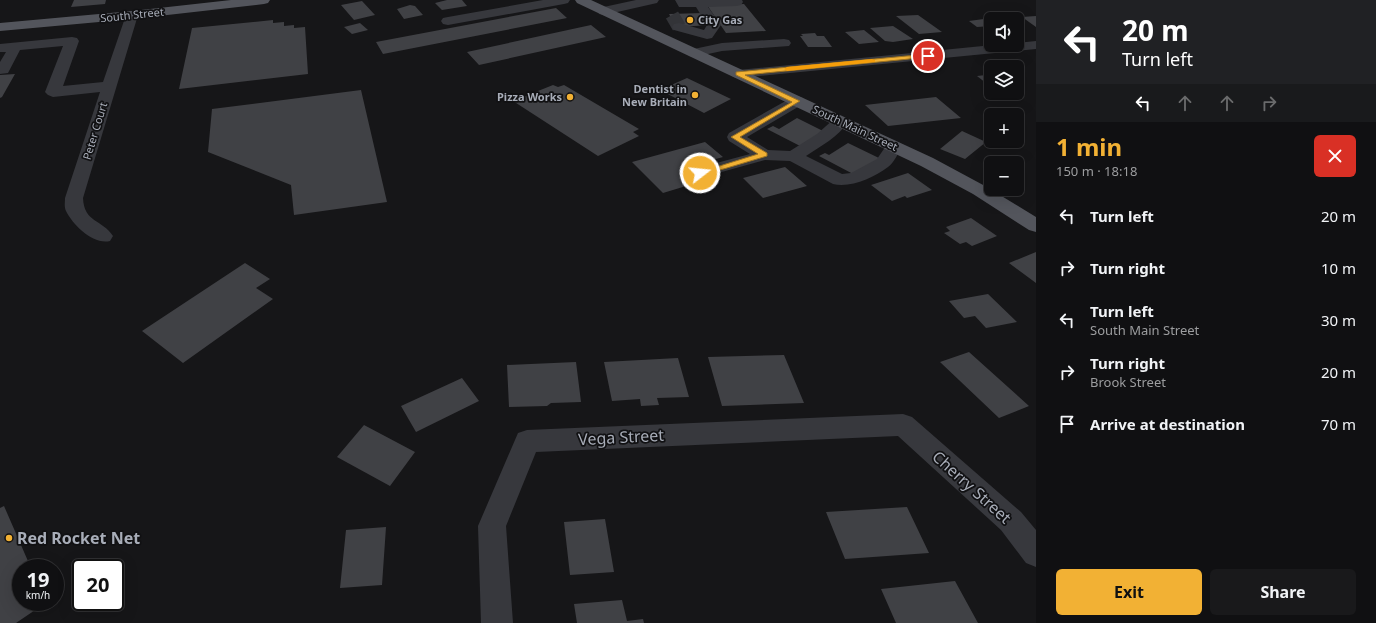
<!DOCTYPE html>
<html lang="en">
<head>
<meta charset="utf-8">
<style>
	body { margin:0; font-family:"Noto Sans",sans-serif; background:#19191b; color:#f1f3f6; height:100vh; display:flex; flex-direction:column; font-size:15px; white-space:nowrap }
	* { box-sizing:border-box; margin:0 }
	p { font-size:13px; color:#9c9d9f }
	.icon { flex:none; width:22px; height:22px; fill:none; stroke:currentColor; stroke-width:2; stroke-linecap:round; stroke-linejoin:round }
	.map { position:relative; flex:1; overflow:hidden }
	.side { display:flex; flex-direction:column; background:#101012; width:340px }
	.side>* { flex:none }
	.banner { background:#202124; color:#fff; overflow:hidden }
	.tools { position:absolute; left:984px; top:12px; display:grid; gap:8px }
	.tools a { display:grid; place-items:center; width:40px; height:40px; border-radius:6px; background:#101012; box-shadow:0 4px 16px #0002,0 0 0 1px #303032; font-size:20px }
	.speed { position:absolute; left:12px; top:559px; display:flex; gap:8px; font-size:20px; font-weight:700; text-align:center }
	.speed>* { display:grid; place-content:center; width:52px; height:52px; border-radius:50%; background:#101012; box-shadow:0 4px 16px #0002,0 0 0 1px #303032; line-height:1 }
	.speed small { font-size:10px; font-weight:400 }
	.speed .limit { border:2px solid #111; border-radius:6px; background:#fff; color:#111 }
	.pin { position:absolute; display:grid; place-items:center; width:34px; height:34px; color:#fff; margin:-17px; border:2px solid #fff; border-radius:50%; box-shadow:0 1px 4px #0007 }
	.me { position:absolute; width:44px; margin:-22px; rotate:74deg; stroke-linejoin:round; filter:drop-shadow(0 0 3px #0008) }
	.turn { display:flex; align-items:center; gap:14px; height:84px; padding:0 20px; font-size:18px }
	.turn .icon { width:52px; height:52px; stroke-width:2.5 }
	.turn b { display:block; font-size:28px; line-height:34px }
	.lanes { display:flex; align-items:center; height:38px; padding:0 20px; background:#0003; justify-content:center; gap:20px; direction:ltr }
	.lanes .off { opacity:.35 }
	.round { display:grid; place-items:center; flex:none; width:42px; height:42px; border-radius:6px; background:#19191b }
	.headline { display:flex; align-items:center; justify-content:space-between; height:68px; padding:0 20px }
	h1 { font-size:24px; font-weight:700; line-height:30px; color:#f2b134 }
	.action { display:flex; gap:8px; margin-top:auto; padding:8px 20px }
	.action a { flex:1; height:46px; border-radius:6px; background:#f2b134; color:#111; font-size:16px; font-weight:700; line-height:46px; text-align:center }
	.action a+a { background:#19191b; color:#f1f3f6 }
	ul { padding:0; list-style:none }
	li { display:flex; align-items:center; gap:12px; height:52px; padding:0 20px }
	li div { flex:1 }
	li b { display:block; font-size:15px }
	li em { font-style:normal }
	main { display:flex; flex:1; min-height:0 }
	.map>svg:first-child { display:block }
	.building { fill:#404145 }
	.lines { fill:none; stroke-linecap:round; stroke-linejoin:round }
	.minor-tunnel { stroke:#333438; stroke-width:14; stroke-dasharray:14 7; stroke-linecap:butt }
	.minor { fill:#37383d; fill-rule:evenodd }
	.major { fill:#53555c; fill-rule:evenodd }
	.route { fill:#f2b134; stroke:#9d7322 }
	.slow { fill:#f59e0b }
	.poi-dot { fill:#f2b134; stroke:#111113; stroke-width:1.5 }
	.labels { text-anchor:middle; stroke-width:3.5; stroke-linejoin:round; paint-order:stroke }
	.far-street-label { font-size:11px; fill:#a8adb8; stroke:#111113 }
	.far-poi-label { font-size:11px; font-weight:bold; fill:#a8adb8; stroke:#111113; text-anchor:end }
	.near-street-label { font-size:16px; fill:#a8adb8; stroke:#111113 }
	.near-poi-label { font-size:16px; font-weight:bold; fill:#a8adb8; stroke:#111113; text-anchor:start }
</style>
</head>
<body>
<main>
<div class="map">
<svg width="1036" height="623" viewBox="0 0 1036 623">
	<rect width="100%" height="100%" fill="#161618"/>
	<!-- building -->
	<path class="building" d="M74,0H106L105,4L71,7Z
		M447,0H462L467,6L442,10L435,3Z
		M362,1L375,15L354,20L341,5Z
		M744,4L766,31L726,33L707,5Z
		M410,5L415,6L423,15L404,19L397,9Z
		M556,8L567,18L383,54L376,42Z
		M703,13L712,25L676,27L669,14Z
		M918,15L942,32L919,34L896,16Z
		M1036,16V27L1022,17Z
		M991,18V26L977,27L969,21Z
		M273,20V23L284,22V26L294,25V28L305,27L308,74L179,89L192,28Z
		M360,23L368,30L352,34L344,27Z
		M591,25L606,37L479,65L467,52Z
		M893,26L913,39L893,42L885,41L870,28Z
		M864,30L879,42L859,44L845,32Z
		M815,33L817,36H824L832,47H808L800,36H803L801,34Z
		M984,73H991V87L977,76L986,75Z
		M15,74L2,97L0,98V75Z
		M687,78L731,99L704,113L660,90Z
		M553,85L558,87L564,85L639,129L633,132L639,136L598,156L513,101Z
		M361,90L387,202L294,215L291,185L208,152L212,109Z
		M936,97L961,118L888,126L865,105Z
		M797,118L825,132L802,147L767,129L773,126L779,129Z
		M962,131L986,142L965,159L940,149Z
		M705,142L723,157L680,169L696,183L663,193L632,162Z
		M848,143L881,159L855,175L819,156L825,153L829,155Z
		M785,167L807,186L763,198L743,178Z
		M908,173L932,190L907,198L905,196L892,201L871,185Z
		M971,218L997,236L972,246L966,242L960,244L944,233L950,231L946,227Z
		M1036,252V283L1009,263Z
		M245,263L270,279L256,288L273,299L183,363L142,331Z
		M988,294L1017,322L986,328L975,316L964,318L949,301Z
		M969,352L1029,406L999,418L940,362Z
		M784,355L804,403L722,406L708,357Z
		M678,358L689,397L657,398L659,405L641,406L640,399L612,401L604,362Z
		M576,362L581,402L551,403L547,406L509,407L507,365Z
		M462,378L479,401L416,432L401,406Z
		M364,425L415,452L390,486L337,457Z
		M4,506L31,568H21V602H47L16,623H0V508Z
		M907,507L929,553L845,559L826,512Z
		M605,519L614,572L570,575L564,522Z
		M386,527L382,585L340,588L346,530Z
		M955,581L978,623H896L881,589Z
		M622,600L627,621L643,619L644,623H577L574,604Z"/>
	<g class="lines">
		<!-- minor-tunnel -->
		<path class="minor-tunnel" d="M672,15L679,27"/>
		<!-- minor -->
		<path class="minor" d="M543,0H570L568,3L564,4L448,25L443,24L441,21L443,18L448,17Z
			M636,0H659L657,3L604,15L599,14L598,11L599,8Z
			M675,0H742L743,2L741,5L737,6L708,7L721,25L712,38L707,39L674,30L672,27L674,24L679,23L704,30L707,25L696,7H679Z
			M132,11L137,12L138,15L83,198C84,223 102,219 113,236L110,241C93,245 73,225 66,211C64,207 65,202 65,198L100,92L53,97L48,95L45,92L63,46L20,50L8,73L0,74V62L6,52H0V44L72,37L77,38L79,41L63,86L103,82L126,15L127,12Z
			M784,39L789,40L791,43L789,46L722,51L694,57L689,56L687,53L689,50L722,43Z
			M1036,41V49L738,78L733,77L731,74L733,71L738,70L993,45H1017V43Z
			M797,96L803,98L805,101L803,104L747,137L768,150L790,151L817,134L834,119L840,117L846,119L848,122C838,137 821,146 806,156L842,174L851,173L877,159L888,143L894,142L900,143L902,147C898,153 894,163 888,167C873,178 851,188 833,184L790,161L765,160L700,178L694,177L691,173L694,169L750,154L729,141L727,137L729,133L791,98Z
			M903,414L912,417L1021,512L1036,530V567L1026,563L1001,530L898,436L536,452L506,526L513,623H481L478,526L518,433L527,430Z"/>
		<!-- major -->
		<path class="major" d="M231,0H270L268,3L264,4L132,19L0,31V23L132,11Z
			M575,0H591L933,158L985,186L1036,217V232L1029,230L973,194L921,166L577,3Z"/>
	</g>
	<!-- route -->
	<path class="route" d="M928,54H930V57L745,75L800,101L740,137L767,153V156L700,176L697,173L758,154L731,137L792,102L736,75V72Z"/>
	<!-- slow -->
	<path class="slow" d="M872,59L875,60V62L787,71L784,69L787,67Z"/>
	<!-- markers -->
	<g class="poi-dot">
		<circle cx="690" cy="20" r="4"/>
		<circle cx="695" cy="95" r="4"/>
		<circle cx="570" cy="97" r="4"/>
		<circle cx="9" cy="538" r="4"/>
	</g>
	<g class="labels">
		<!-- far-street labels -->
		<g class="far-street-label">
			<text transform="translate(132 15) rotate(-6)" y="4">South Street</text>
			<text transform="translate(855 128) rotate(25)" y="4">South Main Street</text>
			<text transform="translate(95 131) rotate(-73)" y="4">Peter Court</text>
		</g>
		<!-- far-poi labels -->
		<g class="far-poi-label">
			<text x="698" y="24" text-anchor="start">City Gas</text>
			<text x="687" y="93">Dentist in<tspan x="687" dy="13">New Britain</tspan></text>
			<text x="562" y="101">Pizza Works</text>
		</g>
		<!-- near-street labels -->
		<g class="near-street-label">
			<text transform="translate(621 437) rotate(-3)" y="6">Vega Street</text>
			<text transform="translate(972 487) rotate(42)" y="6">Cherry Street</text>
		</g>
		<!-- near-poi labels -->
		<g class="near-poi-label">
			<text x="17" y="544">Red Rocket Net</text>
		</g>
	</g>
</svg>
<div class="tools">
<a><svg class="icon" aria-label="sound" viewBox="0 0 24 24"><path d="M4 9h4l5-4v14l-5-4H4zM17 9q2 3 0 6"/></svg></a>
<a><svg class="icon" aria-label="layers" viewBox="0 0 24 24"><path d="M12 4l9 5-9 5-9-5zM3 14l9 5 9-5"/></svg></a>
<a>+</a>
<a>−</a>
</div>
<div class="speed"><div>19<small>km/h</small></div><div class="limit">20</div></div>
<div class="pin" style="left:928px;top:56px;background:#d93025"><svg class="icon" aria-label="arrive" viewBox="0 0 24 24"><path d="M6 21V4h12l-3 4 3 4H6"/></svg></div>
<svg class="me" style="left:700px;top:173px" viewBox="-20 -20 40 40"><circle r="17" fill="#f2b134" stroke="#fff" stroke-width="3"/><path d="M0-11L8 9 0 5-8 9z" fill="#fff"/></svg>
</div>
<section class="side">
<div class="banner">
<div class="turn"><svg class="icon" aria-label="left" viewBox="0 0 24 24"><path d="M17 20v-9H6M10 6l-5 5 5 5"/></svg><div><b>20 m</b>Turn left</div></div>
<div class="lanes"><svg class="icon" aria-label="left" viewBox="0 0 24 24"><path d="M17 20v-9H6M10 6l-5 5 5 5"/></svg><svg class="icon off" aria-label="ahead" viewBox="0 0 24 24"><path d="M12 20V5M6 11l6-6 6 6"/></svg><svg class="icon off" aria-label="ahead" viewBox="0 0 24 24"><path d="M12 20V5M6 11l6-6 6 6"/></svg><svg class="icon off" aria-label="right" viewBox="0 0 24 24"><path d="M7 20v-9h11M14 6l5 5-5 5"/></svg></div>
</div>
<div class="headline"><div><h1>1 min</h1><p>150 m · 18:18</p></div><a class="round" style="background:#d93025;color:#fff"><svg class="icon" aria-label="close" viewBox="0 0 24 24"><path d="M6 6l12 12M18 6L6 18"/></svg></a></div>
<ul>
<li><svg class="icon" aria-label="left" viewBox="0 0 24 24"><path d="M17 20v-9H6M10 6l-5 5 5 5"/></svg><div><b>Turn left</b></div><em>20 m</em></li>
<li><svg class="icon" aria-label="right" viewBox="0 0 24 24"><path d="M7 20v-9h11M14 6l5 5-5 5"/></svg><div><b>Turn right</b></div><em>10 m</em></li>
<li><svg class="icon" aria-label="left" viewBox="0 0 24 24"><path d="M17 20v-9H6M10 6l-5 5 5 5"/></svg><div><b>Turn left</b><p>South Main Street</p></div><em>30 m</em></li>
<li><svg class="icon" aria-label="right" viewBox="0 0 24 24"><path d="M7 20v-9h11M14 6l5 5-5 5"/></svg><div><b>Turn right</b><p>Brook Street</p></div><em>20 m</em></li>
<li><svg class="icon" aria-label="arrive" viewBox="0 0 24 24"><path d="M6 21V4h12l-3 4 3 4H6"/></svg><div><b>Arrive at destination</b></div><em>70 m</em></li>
</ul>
<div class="action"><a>Exit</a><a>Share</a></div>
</section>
</main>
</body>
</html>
